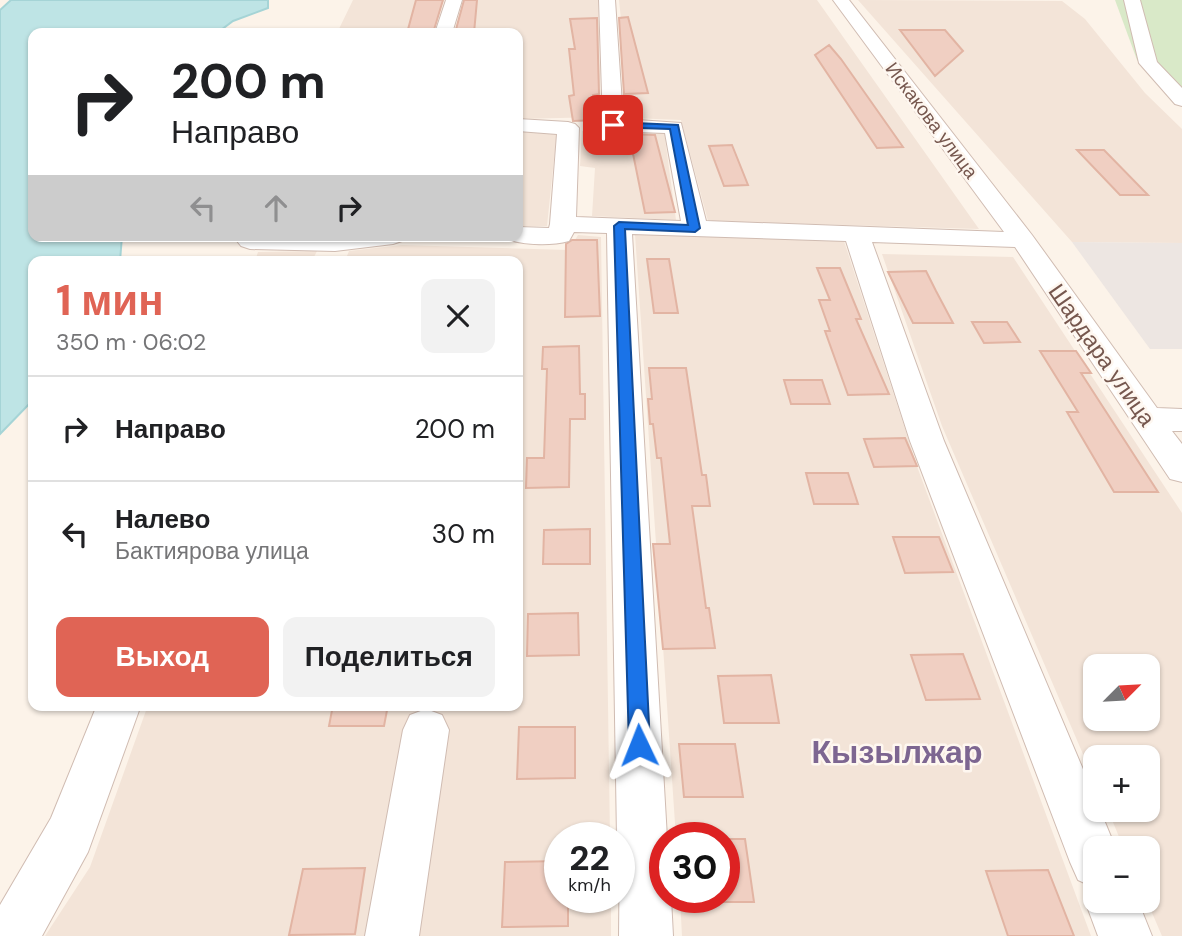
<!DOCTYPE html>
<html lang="ru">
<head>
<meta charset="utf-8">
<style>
	body { margin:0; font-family:"DM Sans",sans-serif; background:#f2f2f2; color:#202124; height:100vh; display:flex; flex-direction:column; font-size:26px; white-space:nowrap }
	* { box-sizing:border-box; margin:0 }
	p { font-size:23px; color:#757577 }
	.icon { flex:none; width:38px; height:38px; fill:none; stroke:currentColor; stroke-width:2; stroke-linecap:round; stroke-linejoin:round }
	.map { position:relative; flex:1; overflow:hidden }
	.sheet { position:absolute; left:28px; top:256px; width:495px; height:455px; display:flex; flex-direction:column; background:#fff; border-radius:14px; box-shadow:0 2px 5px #0004 }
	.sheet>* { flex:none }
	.banner { position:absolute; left:28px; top:28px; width:495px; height:214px; border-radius:14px; box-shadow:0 2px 5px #0004; background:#fff; color:#202124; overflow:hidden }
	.needle { width:46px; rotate:66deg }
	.buttons { position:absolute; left:1083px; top:654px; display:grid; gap:14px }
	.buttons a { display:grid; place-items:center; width:77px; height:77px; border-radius:14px; background:#fff; box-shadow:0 2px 5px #0004; font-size:35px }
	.speed { position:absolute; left:544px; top:822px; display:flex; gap:14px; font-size:35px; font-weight:700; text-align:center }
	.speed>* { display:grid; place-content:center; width:91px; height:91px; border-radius:50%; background:#fff; box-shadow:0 2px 5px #0004; line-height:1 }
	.speed small { font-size:18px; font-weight:400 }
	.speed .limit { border:10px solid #d22; background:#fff; color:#111 }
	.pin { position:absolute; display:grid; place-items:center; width:60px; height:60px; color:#fff; margin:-30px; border-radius:14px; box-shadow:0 4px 10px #0006 }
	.me { position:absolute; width:77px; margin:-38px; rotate:358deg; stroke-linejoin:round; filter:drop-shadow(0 0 5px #0008) }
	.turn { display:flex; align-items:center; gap:24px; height:147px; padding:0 28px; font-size:32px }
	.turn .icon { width:91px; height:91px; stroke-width:2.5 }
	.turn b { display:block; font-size:49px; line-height:60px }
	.lanes { display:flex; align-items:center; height:66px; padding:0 28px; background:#0003; justify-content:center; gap:35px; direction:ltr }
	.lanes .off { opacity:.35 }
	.round { display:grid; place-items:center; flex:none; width:74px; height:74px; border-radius:14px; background:#f2f2f2 }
	.overview { display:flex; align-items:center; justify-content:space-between; height:119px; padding:0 28px }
	h1 { font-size:42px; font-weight:800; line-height:52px; color:#e06455 }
	.action { display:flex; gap:14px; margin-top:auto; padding:14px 28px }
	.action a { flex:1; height:80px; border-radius:14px; background:#e06455; color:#fff; font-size:28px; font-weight:800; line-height:80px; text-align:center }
	.action a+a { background:#f2f2f2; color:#202124 }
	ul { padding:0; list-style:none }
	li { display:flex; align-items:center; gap:21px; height:105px; padding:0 28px; border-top:2px solid #e0e0e0 }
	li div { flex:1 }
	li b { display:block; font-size:26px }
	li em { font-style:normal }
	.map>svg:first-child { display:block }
	.residential { fill:#f3e4d8; fill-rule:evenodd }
	.industrial { fill:#ede6e2 }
	.green { fill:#d9e9c8 }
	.water { fill:#bee4e5; stroke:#a5d4d6; stroke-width:2 }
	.building { fill:#f0cfc2; stroke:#e2b4a3; stroke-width:2 }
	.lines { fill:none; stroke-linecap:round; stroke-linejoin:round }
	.minor-casing { stroke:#d0bcb2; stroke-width:2 }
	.minor { fill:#fff; fill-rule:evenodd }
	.route { fill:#1a73e8; stroke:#114b97; stroke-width:2 }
	.labels { text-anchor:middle; stroke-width:5; stroke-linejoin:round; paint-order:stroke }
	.far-street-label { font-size:19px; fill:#76574e; stroke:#fef7f0 }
	.street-label { font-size:23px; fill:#76574e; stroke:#fef7f0 }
	.near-quarter-label { font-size:32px; font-weight:bold; fill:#7d6691; stroke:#fef7f0 }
</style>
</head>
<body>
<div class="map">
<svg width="1182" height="936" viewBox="0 0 1182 936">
	<rect width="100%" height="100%" fill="#fcf3e9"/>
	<!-- residential -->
	<path class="residential" d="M353,0H444L432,33H337Z
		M465,0H598L601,117L518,119V33H454Z
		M619,0H817L979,229L708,221L681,120L631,118Z
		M858,0L1062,1L1085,19L1145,93L1182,129V243L1072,242Z
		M619,129L664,131L676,220L592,216L595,168L580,166L582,131Z
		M518,130H557L547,226H518Z
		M635,234L844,241L918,469L1091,936H682L680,898H724V838H676Z
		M578,235L601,237L610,838H560V898H611V936H45L90,867L148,705H518V261H345L349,251L402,245L569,250Z
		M317,251L312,261H255L258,252Z
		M882,254L1013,257L1182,513V936H1162L1147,901L1148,849H1124L1108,810H1148V758H1096L1095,782L942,426ZM1096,667H1148V719H1096Z"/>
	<!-- industrial -->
	<path class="industrial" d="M1072,242L1182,243V349H1150Z"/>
	<!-- green -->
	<path class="green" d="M1115,0H1182V91L1162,89L1137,60Z"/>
	<!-- water -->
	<path class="water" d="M11,0H268V8L233,21L217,33H33V236H122L120,261H33V400L0,434V10Z"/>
	<!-- building -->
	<path class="building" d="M416,0H443L433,33H407Z
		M464,0H477L474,33H455Z
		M628,17L648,93L624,94L619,18Z
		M597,18L599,94L593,95L598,120L573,121L569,96L574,95L569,49H575L570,19Z
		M900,30H945L963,51L935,76Z
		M829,45L841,59L903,147L877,148L815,55Z
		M629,134L655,135L675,212L645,213Z
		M732,145L748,185L724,186L709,146Z
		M1077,150H1104L1148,195H1120Z
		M572,240H597L600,316L565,317L566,244Z
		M647,259H669L678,313H654Z
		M817,268H840L861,319H856L889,394L848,395L825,331H830L819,300H830Z
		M926,271L936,291L953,323H913L888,272Z
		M972,322H1007L1020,342L984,343Z
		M579,346L580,394H585V419H570L569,487L526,488L527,458H544L547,369H542L543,347Z
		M1040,351H1076L1091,373H1081L1158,492H1114L1067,412H1078Z
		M649,368H686L702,475H706L710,506H692L706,608H709L715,648L663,649L653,544H670L661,458H657L653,424H650L648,399H652Z
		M784,380H822L830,404H791Z
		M905,438L917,466L874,467L864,439Z
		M806,473H848L858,504H814Z
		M590,529V564H543L544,530Z
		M893,537H939L953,572L905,573Z
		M578,613L579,655L527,656L528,614Z
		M963,654L980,699L926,700L911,655Z
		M771,675L779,723H724L718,676Z
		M333,705H388L384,726H329Z
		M519,727H575V778L517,779Z
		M679,744H735L743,797H684Z
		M724,839H745L754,902H724Z
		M560,861V898H568V926L502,927L505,862Z
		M365,868L355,934L289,935L303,869Z
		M1048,870L1074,936H1008L986,871Z"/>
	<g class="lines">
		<!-- minor casing -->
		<g class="minor-casing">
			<path id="minor" d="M446,0H462L452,33H435Z
				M599,0H615L623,119L681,123L706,221L1004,232L833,0H849L1032,235L1157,408L1182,409V431H1172L1182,444V482L1170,479L1015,247L872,242L944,441L1096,800V810H1100L1116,849H1096V901H1138L1152,936H1098L1085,901L1091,886L1078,880L1070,862L910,441L846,241L632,234L667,838H665V898H671L673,936H619L620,838H617L607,233L574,232L569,241C551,246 527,245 509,240L506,236H518V227L549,228L550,224L557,134L518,131V119L568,122L575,124L579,128L576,217L681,221L665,133L613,131L606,129L603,125Z
				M1124,0H1140L1157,62L1182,88V106L1175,104L1139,63Z
				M240,236H406L402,241L393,244L335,251L250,249L241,246L237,241Z
				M97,705H141L88,852L42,936H0V905L51,818Z
				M426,709L442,715L449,730L419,936H365L403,730L410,715Z"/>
		</g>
		<!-- minor -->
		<use href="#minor" class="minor"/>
	</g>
	<!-- route -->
	<path class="route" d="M613,122L678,125L700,228L695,232L625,229L650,745L647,752L639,754L632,752L629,745L614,226L619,222L688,225L670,129L609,127V123Z"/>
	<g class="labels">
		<!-- far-street labels -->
		<g class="far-street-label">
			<text transform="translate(932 120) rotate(53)" y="7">Искакова улица</text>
		</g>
		<!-- street labels -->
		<g class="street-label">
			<text transform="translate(1102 355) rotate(55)" y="8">Шардара улица</text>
		</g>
		<!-- near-quarter labels -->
		<g class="near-quarter-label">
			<text x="897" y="763">Кызылжар</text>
		</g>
	</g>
</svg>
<div class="buttons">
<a><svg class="needle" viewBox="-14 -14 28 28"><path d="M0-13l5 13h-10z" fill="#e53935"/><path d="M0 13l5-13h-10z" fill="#757577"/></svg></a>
<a>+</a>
<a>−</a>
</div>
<div class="speed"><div>22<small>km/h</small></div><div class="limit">30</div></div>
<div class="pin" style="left:613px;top:125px;background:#d93025"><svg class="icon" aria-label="arrive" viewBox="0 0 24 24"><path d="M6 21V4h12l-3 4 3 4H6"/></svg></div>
<svg class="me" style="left:639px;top:745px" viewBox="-20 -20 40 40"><path d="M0-17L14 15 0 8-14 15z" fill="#1a73e8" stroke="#fff" stroke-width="4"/></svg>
<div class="banner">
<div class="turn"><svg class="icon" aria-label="right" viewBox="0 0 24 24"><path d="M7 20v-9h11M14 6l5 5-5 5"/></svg><div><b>200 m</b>Направо</div></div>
<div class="lanes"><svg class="icon off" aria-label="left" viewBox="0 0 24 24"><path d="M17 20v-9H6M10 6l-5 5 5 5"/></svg><svg class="icon off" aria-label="ahead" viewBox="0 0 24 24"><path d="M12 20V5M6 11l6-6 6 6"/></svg><svg class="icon" aria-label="right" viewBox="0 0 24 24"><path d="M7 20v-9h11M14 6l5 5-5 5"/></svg></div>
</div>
<section class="sheet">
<div class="overview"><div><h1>1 мин</h1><p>350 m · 06:02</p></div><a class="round"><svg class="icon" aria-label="close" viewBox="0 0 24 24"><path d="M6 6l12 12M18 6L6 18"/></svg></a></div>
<ul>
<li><svg class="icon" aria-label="right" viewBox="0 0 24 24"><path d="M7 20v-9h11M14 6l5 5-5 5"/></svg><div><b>Направо</b></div><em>200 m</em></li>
<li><svg class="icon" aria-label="left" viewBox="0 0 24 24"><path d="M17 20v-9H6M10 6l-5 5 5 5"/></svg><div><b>Налево</b><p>Бактиярова улица</p></div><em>30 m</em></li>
</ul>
<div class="action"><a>Выход</a><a>Поделиться</a></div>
</section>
</div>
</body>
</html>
